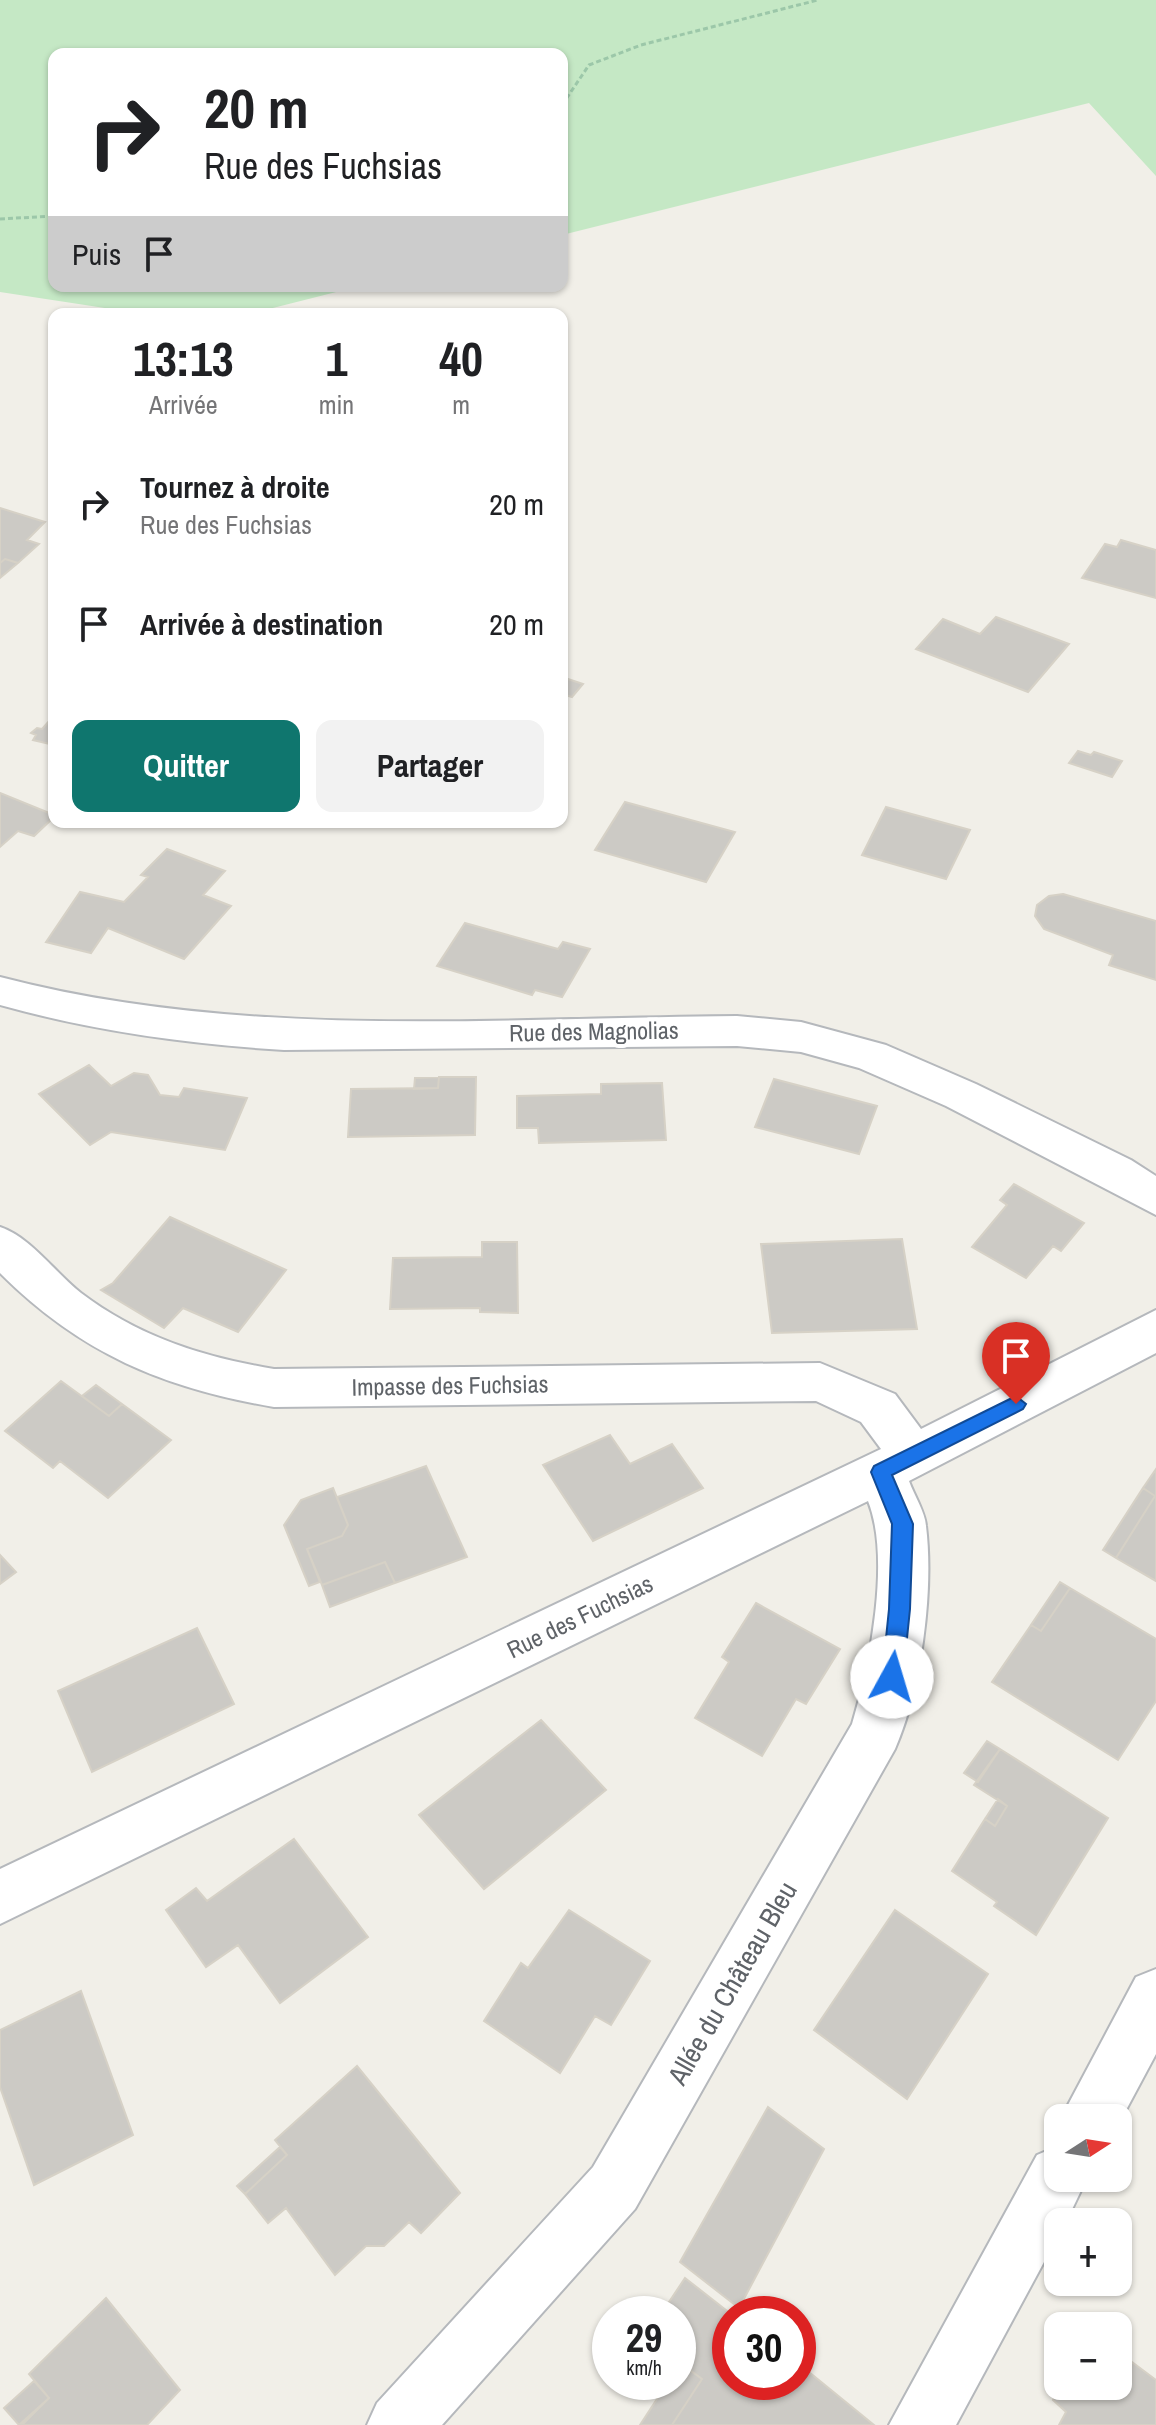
<!DOCTYPE html>
<html lang="fr">
<head>
<meta charset="utf-8">
<style>
	body { margin:0; font-family:"Archivo Narrow",sans-serif; background:#f2f2f2; color:#202124; height:100vh; display:flex; flex-direction:column; font-size:30px; white-space:nowrap }
	* { box-sizing:border-box; margin:0 }
	p { font-size:26px; color:#757577 }
	.icon { flex:none; width:44px; height:44px; fill:none; stroke:currentColor; stroke-width:2; stroke-linecap:round; stroke-linejoin:round }
	.map { position:relative; flex:1; overflow:hidden }
	.details { position:absolute; left:48px; top:308px; width:520px; height:520px; display:flex; flex-direction:column; background:#fff; border-radius:16px; box-shadow:0 2px 6px #0004 }
	.details>* { flex:none }
	.guide { position:absolute; left:48px; top:48px; width:520px; height:244px; border-radius:16px; box-shadow:0 2px 6px #0004; background:#fff; color:#202124; overflow:hidden }
	.needle { width:52px; rotate:78deg }
	.fabs { position:absolute; left:1044px; top:2104px; display:grid; gap:16px }
	.fabs a { display:grid; place-items:center; width:88px; height:88px; border-radius:16px; background:#fff; box-shadow:0 2px 6px #0004; font-size:40px }
	.speed { position:absolute; left:592px; top:2296px; display:flex; gap:16px; font-size:40px; font-weight:700; text-align:center }
	.speed>* { display:grid; place-content:center; width:104px; height:104px; border-radius:50%; background:#fff; box-shadow:0 2px 6px #0004; line-height:1 }
	.speed small { font-size:20px; font-weight:400 }
	.speed .limit { border:12px solid #d22; background:#fff; color:#111 }
	.pin { position:absolute; display:grid; place-items:center; width:68px; height:68px; color:#fff; margin:-82px -34px; border-radius:50% 50% 50% 0; rotate:-45deg; box-shadow:0 0 8px #0007 }
	.pin .icon { rotate:45deg }
	.me { position:absolute; width:88px; margin:-44px; rotate:6deg; stroke-linejoin:round; filter:drop-shadow(0 0 6px #0008) }
	.turn { display:flex; align-items:center; gap:28px; height:168px; padding:0 24px; font-size:36px }
	.turn .icon { width:104px; height:104px; stroke-width:2.5 }
	.turn b { display:block; font-size:56px; line-height:68px }
	.then { display:flex; align-items:center; height:76px; padding:0 24px; background:#0003; gap:16px; font-size:30px }
	.eta { display:flex; justify-content:space-evenly; align-items:center; height:136px; text-align:center }
	.eta b { font-size:48px; font-weight:700; line-height:56px }
	.cta { display:flex; gap:16px; margin-top:auto; padding:16px 24px }
	.cta a { flex:1; height:92px; border-radius:16px; background:#0f766e; color:#fff; font-size:32px; font-weight:700; line-height:92px; text-align:center }
	.cta a+a { background:#f2f2f2; color:#202124 }
	ul { padding:0; list-style:none }
	li { display:flex; align-items:center; gap:24px; height:120px; padding:0 24px }
	li div { flex:1 }
	li b { display:block; font-size:30px }
	li em { font-style:normal }
	.map>svg:first-child { display:block }
	.green { fill:#c5e8c5 }
	.building { fill:#cccac5; stroke:#d6d1c6; stroke-width:2 }
	.lines { fill:none; stroke-linecap:round; stroke-linejoin:round }
	.minor-casing { stroke:#b5b8bc; stroke-width:4 }
	.path { stroke:#9cc7a9; stroke-width:3; stroke-dasharray:5 3; stroke-linecap:butt }
	.minor { fill:#fff; fill-rule:evenodd }
	.route { fill:#1a73e8; stroke:#114b97; stroke-width:2 }
	.labels { text-anchor:middle; stroke-width:8; stroke-linejoin:round; paint-order:stroke }
	.street-label { font-size:24px; fill:#5f6368; stroke:#fff }
	.near-street-label { font-size:28px; fill:#5f6368; stroke:#fff }
</style>
</head>
<body>
<div class="map">
<svg width="1156" height="2425" viewBox="0 0 1156 2425">
	<rect width="100%" height="100%" fill="#f1efe8"/>
	<!-- green -->
	<path class="green" d="M0,0H1156V176L1089,103L562,235V54H54V286H360L249,314H144L0,292Z"/>
	<!-- building -->
	<path class="building" d="M0,508L45,522L27,540L39,544L18,563L5,559L0,563Z
		M1121,540L1156,550V598L1082,578L1105,544L1117,547Z
		M5,559L18,563L0,578V563Z
		M996,617L1069,644L1028,692L916,649L943,619L980,634Z
		M562,677L583,684L572,697L562,694Z
		M51,719L54,720V745L33,740L36,735L31,733L37,728L42,729Z
		M1078,751L1091,755L1094,752L1122,761L1112,777L1069,763Z
		M0,793L54,815V817L34,836L18,831L0,847Z
		M625,802L735,832L706,882L595,850Z
		M886,807L970,830L946,879L862,855Z
		M167,849L225,871L203,895L231,906L184,959L108,928L91,953L46,942L80,892L124,902L148,877L141,875Z
		M1063,894L1156,921V980L1109,965L1113,955L1044,929L1035,916L1037,905L1049,896Z
		M465,923L558,949L563,942L590,949L562,997L535,990L532,995L437,966Z
		M89,1065L111,1086L134,1073L148,1075L160,1095L179,1097L184,1088L247,1098L225,1150L111,1132L90,1145L39,1094Z
		M439,1077H476L475,1135L348,1137L351,1089L438,1088Z
		M439,1077L438,1088L414,1089L415,1078Z
		M774,1079L877,1106L859,1154L755,1127Z
		M662,1083L666,1140L539,1143L538,1128H517V1096L601,1094V1084Z
		M1014,1184L1084,1223L1061,1251L1053,1246L1026,1278L972,1247L1007,1205L1000,1200Z
		M170,1217L286,1270L238,1332L183,1308L164,1328L101,1290L113,1283Z
		M902,1239L917,1329L772,1333L761,1244Z
		M482,1242H517L518,1313L480,1312V1308L390,1309L393,1258L482,1257Z
		M61,1381L109,1416L122,1404L171,1440L108,1498L60,1461L53,1468L5,1431Z
		M96,1385L122,1404L109,1416L82,1396Z
		M610,1435L630,1464L672,1444L703,1488L593,1541L543,1465Z
		M426,1466L467,1557L395,1583L385,1562L322,1585L307,1549L342,1536L348,1525L337,1497Z
		M1156,1469V1581L1116,1558L1155,1496L1143,1488Z
		M333,1488L348,1525L342,1536L307,1549L320,1582L309,1586L284,1525L301,1500Z
		M1143,1488L1155,1496L1116,1558L1103,1550Z
		M0,1555L16,1572L0,1584Z
		M385,1562L395,1583L330,1607L322,1585Z
		M1060,1582L1070,1588L1041,1631L1031,1625Z
		M1070,1588L1156,1639V1701L1118,1760L992,1682L1031,1625L1041,1631Z
		M756,1603L840,1649L806,1704L796,1699L762,1756L695,1718L729,1662L722,1657Z
		M197,1628L234,1704L92,1772L58,1691Z
		M541,1720L606,1790L484,1889L419,1815Z
		M987,1741L1000,1749L978,1782L964,1773Z
		M1000,1749L1108,1818L1036,1935L994,1906L997,1902L952,1871L985,1819L995,1826L1007,1806L974,1785Z
		M998,1799L1007,1806L995,1826L985,1819Z
		M294,1839L368,1937L280,2003L238,1945L206,1967L166,1910L196,1888L207,1901Z
		M569,1910L650,1961L611,2025L595,2016L560,2073L484,2021L521,1963L528,1968Z
		M895,1910L988,1974L907,2099L814,2030Z
		M81,1991L133,2135L34,2185L0,2087V2030Z
		M357,2066L460,2193L421,2233L409,2222L384,2246H366L335,2275L286,2208L268,2223L245,2194L287,2155L275,2140Z
		M768,2107L824,2149L739,2308L680,2262Z
		M280,2147L287,2155L245,2194L237,2186Z
		M685,2278L731,2314L730,2382H798V2363L874,2425H672L702,2379L678,2361V2314H661Z
		M106,2298L180,2390L147,2425H22L49,2398L29,2374Z
		M1132,2362L1156,2380V2425H1059L1066,2412L1053,2400L1061,2386H1118V2364L1127,2370Z
		M680,2363L702,2379L672,2425H640L668,2382H678Z
		M34,2381L49,2398L19,2425L4,2408Z"/>
	<g class="lines">
		<!-- minor casing -->
		<g class="minor-casing">
			<path id="minor" d="M0,977C240,1040 491,1018 737,1016L801,1022L886,1045L976,1084L1131,1160L1156,1176V1215L946,1106L859,1068L801,1052L737,1046L284,1050C187,1044 93,1031 0,1005Z
				M0,1227C32,1238 54,1272 81,1293C139,1337 203,1357 274,1369L820,1363L895,1394L921,1429L1156,1310V1353L909,1481C914,1495 925,1512 926,1526C934,1591 921,1690 895,1749L635,2209L442,2425H367L377,2403L593,2167L852,1724C870,1665 891,1558 868,1501L0,1924V1869L881,1449L861,1422L816,1401L274,1407C163,1388 80,1353 0,1273Z
				M1156,1969V2054L1118,2125V2118H1061L1136,1977Z
				M1058,2146V2178H1087L1066,2222H1058V2236L956,2425H889L1037,2155Z"/>
		</g>
		<!-- path -->
		<path class="path" d="M562,105L589,65L641,45L818,0
			M0,219L54,216"/>
		<!-- minor -->
		<use href="#minor" class="minor"/>
	</g>
	<!-- route -->
	<path class="route" d="M1016,1396L1026,1404L1023,1409L892,1475L913,1524L910,1609L903,1677L900,1684L892,1687L885,1684L882,1677L889,1609L892,1524L871,1472L874,1466Z"/>
	<g class="labels">
		<!-- street labels -->
		<g class="street-label">
			<text transform="translate(594 1032) rotate(-1)" y="8">Rue des Magnolias</text>
			<text transform="translate(450 1386) rotate(-1)" y="8">Impasse des Fuchsias</text>
			<text transform="translate(580 1617) rotate(-26)" y="8">Rue des Fuchsias</text>
		</g>
		<!-- near-street labels -->
		<g class="near-street-label">
			<text transform="translate(732 1983) rotate(-60)" y="10">Allée du Château Bleu</text>
		</g>
	</g>
</svg>
<div class="fabs">
<a><svg class="needle" viewBox="-14 -14 28 28"><path d="M0-13l5 13h-10z" fill="#e53935"/><path d="M0 13l5-13h-10z" fill="#757577"/></svg></a>
<a>+</a>
<a>−</a>
</div>
<div class="speed"><div>29<small>km/h</small></div><div class="limit">30</div></div>
<div class="pin" style="left:1016px;top:1404px;background:#d93025"><svg class="icon" aria-label="arrive" viewBox="0 0 24 24"><path d="M6 21V4h12l-3 4 3 4H6"/></svg></div>
<svg class="me" style="left:892px;top:1677px" viewBox="-20 -20 40 40"><circle r="19" fill="#fff"/><path d="M0-13L10 11 0 6-10 11z" fill="#1a73e8"/></svg>
<div class="guide">
<div class="turn"><svg class="icon" aria-label="right" viewBox="0 0 24 24"><path d="M7 20v-9h11M14 6l5 5-5 5"/></svg><div><b>20 m</b>Rue des Fuchsias</div></div>
<div class="then">Puis<svg class="icon" aria-label="arrive" viewBox="0 0 24 24"><path d="M6 21V4h12l-3 4 3 4H6"/></svg></div>
</div>
<section class="details">
<div class="eta">
<div><b>13:13</b><p>Arrivée</p></div>
<div><b>1</b><p>min</p></div>
<div><b>40</b><p>m</p></div>
</div>
<ul>
<li><svg class="icon" aria-label="right" viewBox="0 0 24 24"><path d="M7 20v-9h11M14 6l5 5-5 5"/></svg><div><b>Tournez à droite</b><p>Rue des Fuchsias</p></div><em>20 m</em></li>
<li><svg class="icon" aria-label="arrive" viewBox="0 0 24 24"><path d="M6 21V4h12l-3 4 3 4H6"/></svg><div><b>Arrivée à destination</b></div><em>20 m</em></li>
</ul>
<div class="cta"><a>Quitter</a><a>Partager</a></div>
</section>
</div>
</body>
</html>
